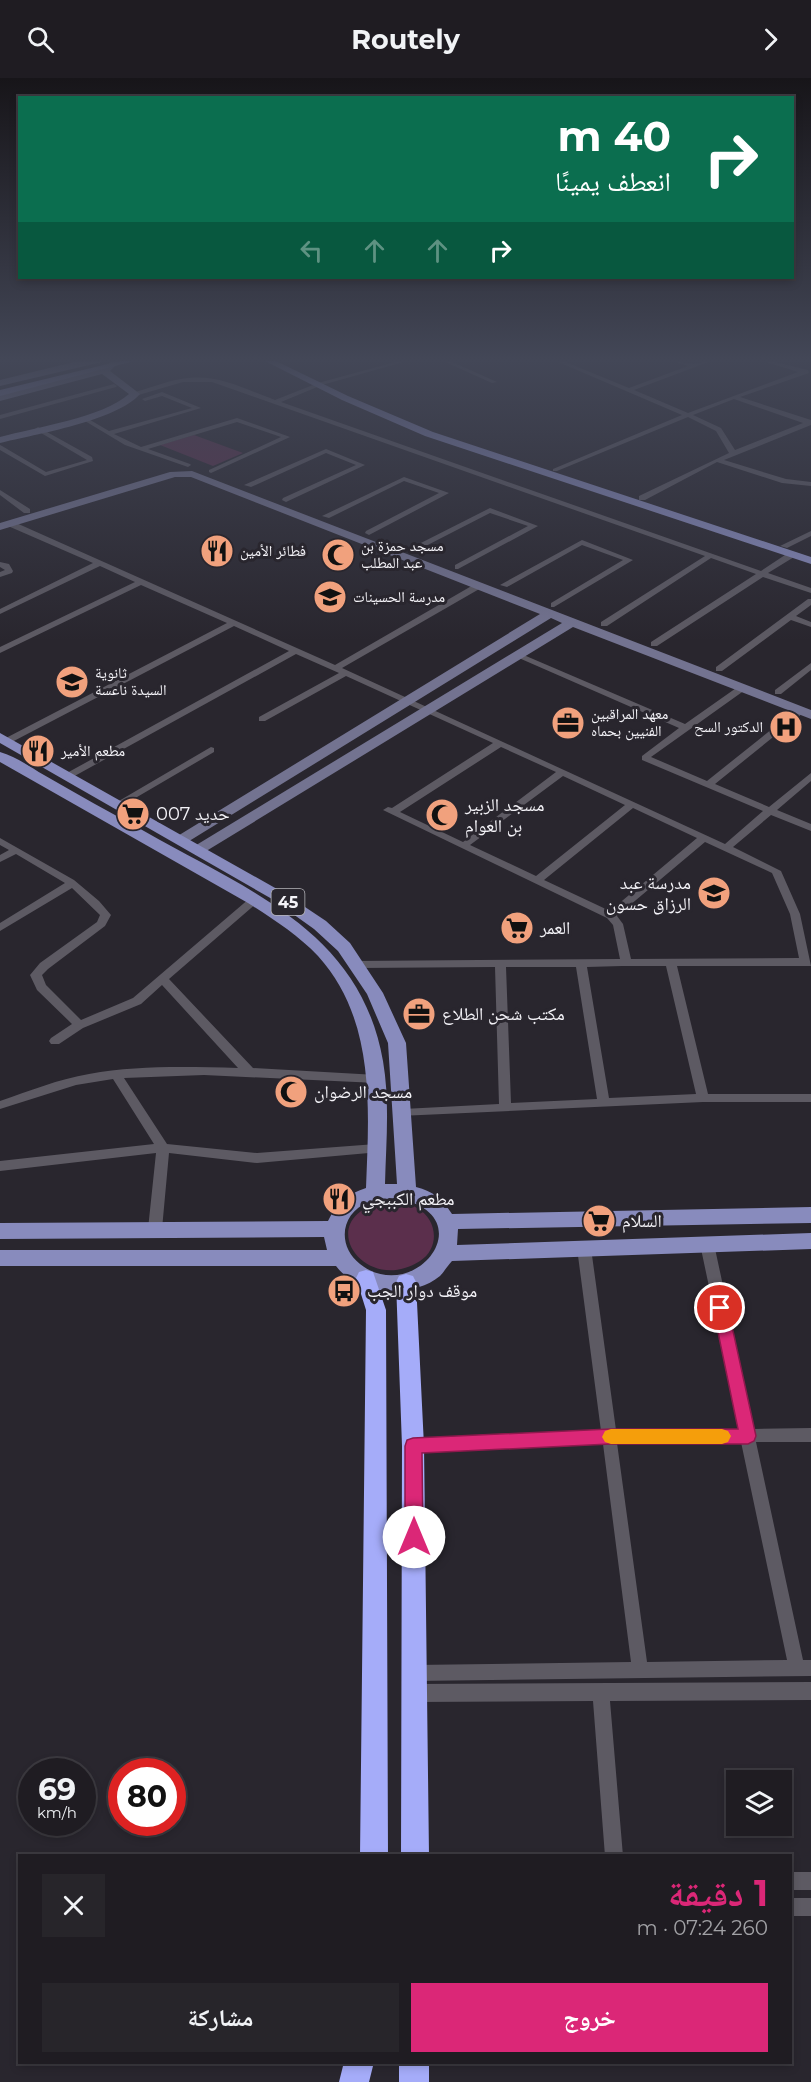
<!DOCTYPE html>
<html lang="ar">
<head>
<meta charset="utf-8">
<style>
	body { margin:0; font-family:Montserrat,"Noto Naskh Arabic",sans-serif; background:#27252a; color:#f1f3f6; direction:rtl; height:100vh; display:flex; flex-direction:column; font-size:22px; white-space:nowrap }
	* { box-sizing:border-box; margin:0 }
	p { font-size:20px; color:#a1a1a5 }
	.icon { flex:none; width:33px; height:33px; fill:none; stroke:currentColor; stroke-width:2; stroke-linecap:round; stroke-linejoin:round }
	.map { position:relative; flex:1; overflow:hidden; direction:ltr }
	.side { position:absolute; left:18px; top:1776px; width:774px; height:210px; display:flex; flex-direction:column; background:#1f1c22; border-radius:0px; box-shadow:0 3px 9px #0003,0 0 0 2px #3c3a40; direction:rtl }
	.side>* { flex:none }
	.top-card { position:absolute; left:18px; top:18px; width:776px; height:183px; border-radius:0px; box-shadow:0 3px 9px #0003,0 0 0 2px #3c3a40; direction:rtl; background:#0b6e4f; color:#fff; overflow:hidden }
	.buttons { position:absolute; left:726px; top:1692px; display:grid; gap:12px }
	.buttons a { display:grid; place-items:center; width:66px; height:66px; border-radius:0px; background:#1f1c22; box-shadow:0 3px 9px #0003,0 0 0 2px #3c3a40; font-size:30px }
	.speed { position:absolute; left:18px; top:1680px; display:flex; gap:12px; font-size:30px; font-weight:700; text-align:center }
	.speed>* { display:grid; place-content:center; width:78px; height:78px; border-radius:50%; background:#1f1c22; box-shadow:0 3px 9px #0003,0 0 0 2px #3c3a40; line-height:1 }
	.speed small { font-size:15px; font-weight:400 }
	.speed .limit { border:9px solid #d22; background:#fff; color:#111 }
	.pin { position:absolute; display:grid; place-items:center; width:51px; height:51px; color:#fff; margin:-26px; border:3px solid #fff; border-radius:50%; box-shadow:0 2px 6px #0007 }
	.me { position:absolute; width:66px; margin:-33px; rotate:0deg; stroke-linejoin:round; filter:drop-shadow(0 0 4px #0008) }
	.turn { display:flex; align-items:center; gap:21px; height:126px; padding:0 24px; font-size:27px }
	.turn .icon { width:78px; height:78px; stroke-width:2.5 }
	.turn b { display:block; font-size:42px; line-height:51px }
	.lanes { display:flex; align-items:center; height:57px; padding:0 24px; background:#0003; justify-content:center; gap:30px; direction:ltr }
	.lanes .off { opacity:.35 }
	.round { display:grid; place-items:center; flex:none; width:63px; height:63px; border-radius:0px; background:#27252a }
	.overview { display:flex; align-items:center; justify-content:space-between; height:102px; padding:0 24px }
	h1 { font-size:36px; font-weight:700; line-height:45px; color:#db2777 }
	.primary-button { display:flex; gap:12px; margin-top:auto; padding:12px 24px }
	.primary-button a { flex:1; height:69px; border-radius:0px; background:#db2777; color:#fff; font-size:24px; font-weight:700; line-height:69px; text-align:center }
	.primary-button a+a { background:#27252a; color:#f1f3f6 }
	header { display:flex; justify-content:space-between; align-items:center; height:78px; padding:0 24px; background:#1f1c22; font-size:27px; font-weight:700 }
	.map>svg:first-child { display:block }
	.green { fill:#5b2f4c }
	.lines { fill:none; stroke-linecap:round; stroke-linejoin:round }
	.street { fill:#5d5a63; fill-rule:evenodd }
	.secondary { fill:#737390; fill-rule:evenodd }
	.primary { fill:#888bbd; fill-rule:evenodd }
	.highway { fill:#a5acf9; fill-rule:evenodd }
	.route { fill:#db2777; stroke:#8e194d; stroke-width:1.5 }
	.slow { fill:#f59e0b }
	.labels { text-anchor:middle; stroke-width:6; stroke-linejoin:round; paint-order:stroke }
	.far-poi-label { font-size:15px; fill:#f4f3f8; stroke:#29262e; text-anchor:start }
	.shield { fill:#29262e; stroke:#b7b6bb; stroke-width:1.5 }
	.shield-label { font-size:16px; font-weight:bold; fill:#f4f3f8 }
	.poi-label { font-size:18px; fill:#f4f3f8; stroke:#29262e; text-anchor:start }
</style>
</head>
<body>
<header><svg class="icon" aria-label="forward" viewBox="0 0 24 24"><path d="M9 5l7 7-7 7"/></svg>Routely<svg class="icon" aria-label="search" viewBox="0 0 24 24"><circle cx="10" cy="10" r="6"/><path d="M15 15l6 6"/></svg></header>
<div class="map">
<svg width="811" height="2004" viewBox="0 0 811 2004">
	<rect width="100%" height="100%" fill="#29262e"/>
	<!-- green -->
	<path class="green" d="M194,357L243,375L213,388L160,367Z
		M390,1123C400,1124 409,1125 417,1130C438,1142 440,1170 420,1183C362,1220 308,1135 390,1123Z"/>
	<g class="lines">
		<!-- street -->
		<path class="street" d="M399,283H407L322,307L281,324L761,493L788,475H794V479L768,495L811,510V515L763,499L657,568H651V564L756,496L711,480L607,548H601V544L705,478L212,304H183L135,318L132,316C139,312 150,310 158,307C208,290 229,305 275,322L318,305Z
			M443,283H450L497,304L492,305Z
			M556,283H563L629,310L688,288L674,283L694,286L711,283L634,312L688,335L798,294L763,283H771L808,292L809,295L740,319L811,342V347L724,382L786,401L811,404V408L782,405L717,384L645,422H639V418L729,375L716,353L688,339L557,393H553V391L682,337ZM734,321L803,345L735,372L721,350L693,337Z
			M114,306L117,308L116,309L0,341V337Z
			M162,314L201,330L114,356L141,369L237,340L290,359L211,395L209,394V392L281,359L237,344L148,371L190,386L191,387L188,389L125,367L80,340L85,339L109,353L192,330L162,318L145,323L142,321Z
			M38,349L92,379L93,383L45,398L0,372V367L2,368L46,394L87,382L36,352L35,351Z
			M326,371L365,387L286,424L282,422L283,420L356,387L326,375L251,409L244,407Z
			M404,399L449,415L369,457L365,455L366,453L439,415L404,403L329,440L322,438Z
			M0,412L30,431V435H24L0,417Z
			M490,430L538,448L458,491H455V487L528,448L490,435L414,474L407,472Z
			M8,444H14L335,587L475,506H481V510L342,590L725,766L763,733L642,682V678L679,650L512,577L519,575L685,646L739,608H745V612L651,679L707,703L797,631H803V635L715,706L769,729L811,695V703L777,732L811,746V753L771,737L733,769L781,793L800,836L811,888H677L708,1016H811V1024H703L399,1038L397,1035L399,1032L403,1031L499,1026L495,889L358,890L354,889L352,886L354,883L620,881L613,847L607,840L383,732L388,729L392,730L493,665L346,598L265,643H259V639L339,595L296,576L71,700H65V696L289,573L234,548L10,665H4V661L227,545L141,507L0,575V569L135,504L100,488L0,536V531L93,485L8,448ZM501,669L556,694L463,764L400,734ZM563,698L625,727L536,798L470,767ZM633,730L697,760L610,833L544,802ZM705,764L772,795L790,836L799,880L631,881L623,846L617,838ZM622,888H666L696,1016L609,1020L587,889ZM506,889H576L597,1021L511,1025Z
			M811,453V458L787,470L780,468Z
			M582,462L633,482L554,529H551V525L623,482L582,467L507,509L500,507Z
			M0,484L9,486L13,493L12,495L0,499V494L5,492L0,489Z
			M808,521H811V527L796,538L811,544V549L791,542L722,593H716V589Z
			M811,585V592L781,616H775V612Z
			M211,669L214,670V674L120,729H114L112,727Z
			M0,760L74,802L99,823L111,837L105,848L48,891L42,897L46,907L81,942L133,920L250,820H258L259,822L258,824L169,901L253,990L377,997L383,1001L377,1005L204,997L124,1000L167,1066L257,1075L376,1066L380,1068L382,1071L380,1074L257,1085L169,1075L162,1151L160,1155L155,1156L150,1155L148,1151L156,1075L0,1093V1083L154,1066L113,1001L76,1007L0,1031V1023C29,1013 59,1001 89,996C138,987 189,989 238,990L162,907L141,926L83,950L59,966H51L49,963L51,960L72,946L37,912L30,897L40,885L97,844L100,837L72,810L0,853V845L65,805L16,776L0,784V777L9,772L0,767Z
			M707,1161L712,1162L714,1166L754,1351L811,1350V1364H756L803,1582H811V1598L414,1603L408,1601L406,1595L408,1589L414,1587L631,1584L603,1366L413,1375L408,1373L405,1368L408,1363L413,1361L601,1353L577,1170L579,1166L584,1165L589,1166L591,1170L616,1352L739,1351L700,1166L702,1162ZM741,1364L787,1582L647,1584L617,1365Z
			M811,1604V1622L610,1623L623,1778H605L593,1623L414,1624L408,1621L405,1615L408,1609L414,1606Z
			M790,1794H811V1812H790Z
			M790,1820H811V1838H790Z"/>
		<!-- secondary -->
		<path class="secondary" d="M78,283H106L0,308V302Z
			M112,283L117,286L110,293L140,316C116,343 36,356 0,365V359C36,349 102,340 129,316L102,296L0,323V317L101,291Z
			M192,393L811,632V641L573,549L203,775H193L190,772L193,769L562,545L551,540L186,765H176L173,762L176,759L540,536L191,399H175L0,452V445L170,394Z"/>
		<!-- primary -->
		<path class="primary" d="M120,283H134L0,318V312Z
			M265,283H276L348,318L433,354L811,479V486L425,358L342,322Z
			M0,655L284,815L326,843L350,865L383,915L406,965L416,1109C433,1113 443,1122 452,1136L811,1129V1145L458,1151L457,1167L811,1155V1171L452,1183C448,1187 444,1194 440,1198C412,1221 358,1218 336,1188H0V1172H327L324,1159L0,1161V1145L328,1143C336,1126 347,1116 366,1110C369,1031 376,942 318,878C298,857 273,841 248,825L0,684V674C15,678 30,689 44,697C77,716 111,735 144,753C247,812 360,852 383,983C390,1024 386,1066 385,1106H397L388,965L367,916L338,873L314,851L272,821L0,665ZM396,1120C486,1137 415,1229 360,1186C337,1168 340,1135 369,1124C377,1121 387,1121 396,1120Z"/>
		<!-- highway -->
		<path class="highway" d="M366,1192L373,1194L386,1232L388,1778H360L366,1232L356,1200L359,1194Z
			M406,1196L413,1198L416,1204L424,1368L429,1778H401L402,1368L396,1204L399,1198Z
			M344,1984H374L369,2004H339Z
			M399,1984H429V2004H399Z"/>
	</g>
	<!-- sky -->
	<linearGradient id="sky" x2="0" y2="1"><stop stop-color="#171519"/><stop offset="0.5" stop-color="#434757"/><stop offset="1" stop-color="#434757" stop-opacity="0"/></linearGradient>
	<rect width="811" height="563" fill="url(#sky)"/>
	<!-- route -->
	<path class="route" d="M720,1224L726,1226L728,1230L756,1358L754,1363L748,1366H610L422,1375L423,1459L420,1464L414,1467L407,1464L405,1459V1368L407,1362L413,1360L610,1351H738L713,1230L715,1226Z"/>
	<!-- slow -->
	<path class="slow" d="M611,1351H722L728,1353L731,1358L728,1364L722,1366H611L605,1364L602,1359L605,1353Z"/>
	<!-- icons -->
	<defs>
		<g id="restaurant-disc" transform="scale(1.725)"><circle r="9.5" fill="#f1a17d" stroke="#29262e"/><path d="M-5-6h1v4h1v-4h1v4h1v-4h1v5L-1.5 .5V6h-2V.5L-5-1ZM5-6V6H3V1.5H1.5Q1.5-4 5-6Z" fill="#111"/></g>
		<g id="mosque-disc" transform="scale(1.725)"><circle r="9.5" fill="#f1a17d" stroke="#29262e"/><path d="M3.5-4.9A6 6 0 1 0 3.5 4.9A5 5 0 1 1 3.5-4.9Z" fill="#111"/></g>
		<g id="school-disc" transform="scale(1.725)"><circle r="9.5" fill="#f1a17d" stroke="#29262e"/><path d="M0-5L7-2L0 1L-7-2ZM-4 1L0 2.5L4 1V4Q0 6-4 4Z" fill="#111"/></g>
		<g id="office-disc" transform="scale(1.725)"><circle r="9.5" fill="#f1a17d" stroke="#29262e"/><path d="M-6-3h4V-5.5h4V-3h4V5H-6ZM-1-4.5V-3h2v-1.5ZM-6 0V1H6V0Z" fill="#111"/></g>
		<g id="hospital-disc" transform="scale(1.725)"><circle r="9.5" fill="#f1a17d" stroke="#29262e"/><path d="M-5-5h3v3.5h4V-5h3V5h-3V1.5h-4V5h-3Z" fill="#111"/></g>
		<g id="supermarket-disc" transform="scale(1.725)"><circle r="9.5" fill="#f1a17d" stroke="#29262e"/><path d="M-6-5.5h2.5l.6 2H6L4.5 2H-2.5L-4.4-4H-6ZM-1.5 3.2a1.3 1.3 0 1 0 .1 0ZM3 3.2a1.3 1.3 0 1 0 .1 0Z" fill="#111"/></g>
		<g id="bus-disc" transform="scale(1.725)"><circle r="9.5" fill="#f1a17d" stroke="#29262e"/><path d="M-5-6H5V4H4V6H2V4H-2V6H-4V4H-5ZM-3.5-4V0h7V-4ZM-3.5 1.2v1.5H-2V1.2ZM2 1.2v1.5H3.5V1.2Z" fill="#111"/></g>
	</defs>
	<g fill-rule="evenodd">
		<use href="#restaurant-disc" x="217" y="473"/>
		<use href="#mosque-disc" x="338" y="477"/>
		<use href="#school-disc" x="330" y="519"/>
		<use href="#school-disc" x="72" y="604"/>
		<use href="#office-disc" x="568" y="645"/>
		<use href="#hospital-disc" x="786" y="649"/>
		<use href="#restaurant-disc" x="38" y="673"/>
		<use href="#supermarket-disc" x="133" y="736"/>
		<use href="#mosque-disc" x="442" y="737"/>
		<use href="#school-disc" x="714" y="815"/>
		<use href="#supermarket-disc" x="517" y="850"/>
		<use href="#office-disc" x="419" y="936"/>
		<use href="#mosque-disc" x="291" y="1014"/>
		<use href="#restaurant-disc" x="339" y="1121"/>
		<use href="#supermarket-disc" x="599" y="1143"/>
		<use href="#bus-disc" x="344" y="1213"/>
	</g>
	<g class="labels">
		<!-- far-poi labels -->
		<g class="far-poi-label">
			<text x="361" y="473">مسجد حمزة بن<tspan x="361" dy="17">عبد المطلب</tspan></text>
			<text x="240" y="478">فطائر الأمين</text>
			<text x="353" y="524">مدرسة الحسينات</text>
			<text x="95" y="600">ثانوية<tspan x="95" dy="17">السيدة ناعسة</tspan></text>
			<text x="591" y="641">معهد المراقبين<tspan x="591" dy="17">الفنيين بحماه</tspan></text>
			<text x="763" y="654" text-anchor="end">الدكتور السح</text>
			<text x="61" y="678">مطعم الأمير</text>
		</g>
		<!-- shield labels -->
		<rect class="shield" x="271.5" y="811" width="33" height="26" rx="4.5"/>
		<g class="shield-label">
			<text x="288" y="830">45</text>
		</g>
		<!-- poi labels -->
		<g class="poi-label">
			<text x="465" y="733">مسجد الزبير<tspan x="465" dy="21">بن العوام</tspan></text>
			<text x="156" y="742">حديد 007</text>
			<text x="691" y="811" text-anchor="end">مدرسة عبد<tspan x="691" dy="21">الرزاق حسون</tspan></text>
			<text x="540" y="856">العمر</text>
			<text x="442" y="942">مكتب شحن الطلاع</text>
			<text x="314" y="1020">مسجد الرضوان</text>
			<text x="362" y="1127">مطعم الكببجي</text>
			<text x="622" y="1149">السلام</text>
			<text x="367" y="1219">موقف دوار الجب</text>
		</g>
	</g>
</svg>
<div class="buttons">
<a><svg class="icon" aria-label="layers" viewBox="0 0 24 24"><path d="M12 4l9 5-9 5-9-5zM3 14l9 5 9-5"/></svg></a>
</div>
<div class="speed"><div>69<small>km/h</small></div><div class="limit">80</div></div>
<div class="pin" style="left:720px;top:1230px;background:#d93025"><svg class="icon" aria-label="arrive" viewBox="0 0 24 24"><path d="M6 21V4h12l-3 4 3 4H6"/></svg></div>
<svg class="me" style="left:414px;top:1459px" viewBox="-20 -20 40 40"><circle r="19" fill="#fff"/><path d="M0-13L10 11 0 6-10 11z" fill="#db2777"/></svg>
<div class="top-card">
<div class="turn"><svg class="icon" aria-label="right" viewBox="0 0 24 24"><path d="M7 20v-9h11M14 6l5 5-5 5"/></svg><div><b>40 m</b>انعطف يمينًا</div></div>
<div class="lanes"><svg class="icon off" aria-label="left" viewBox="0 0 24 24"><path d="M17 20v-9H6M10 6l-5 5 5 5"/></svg><svg class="icon off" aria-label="ahead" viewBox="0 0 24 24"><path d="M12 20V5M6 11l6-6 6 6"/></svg><svg class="icon off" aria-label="ahead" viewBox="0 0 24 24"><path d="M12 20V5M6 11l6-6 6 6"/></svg><svg class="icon" aria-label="right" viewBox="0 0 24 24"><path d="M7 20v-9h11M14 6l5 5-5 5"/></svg></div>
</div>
<section class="side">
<div class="overview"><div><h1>1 دقيقة</h1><p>260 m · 07:24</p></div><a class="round"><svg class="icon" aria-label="close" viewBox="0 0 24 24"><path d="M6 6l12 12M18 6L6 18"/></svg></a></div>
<div class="primary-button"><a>خروج</a><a>مشاركة</a></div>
</section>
</div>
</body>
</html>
